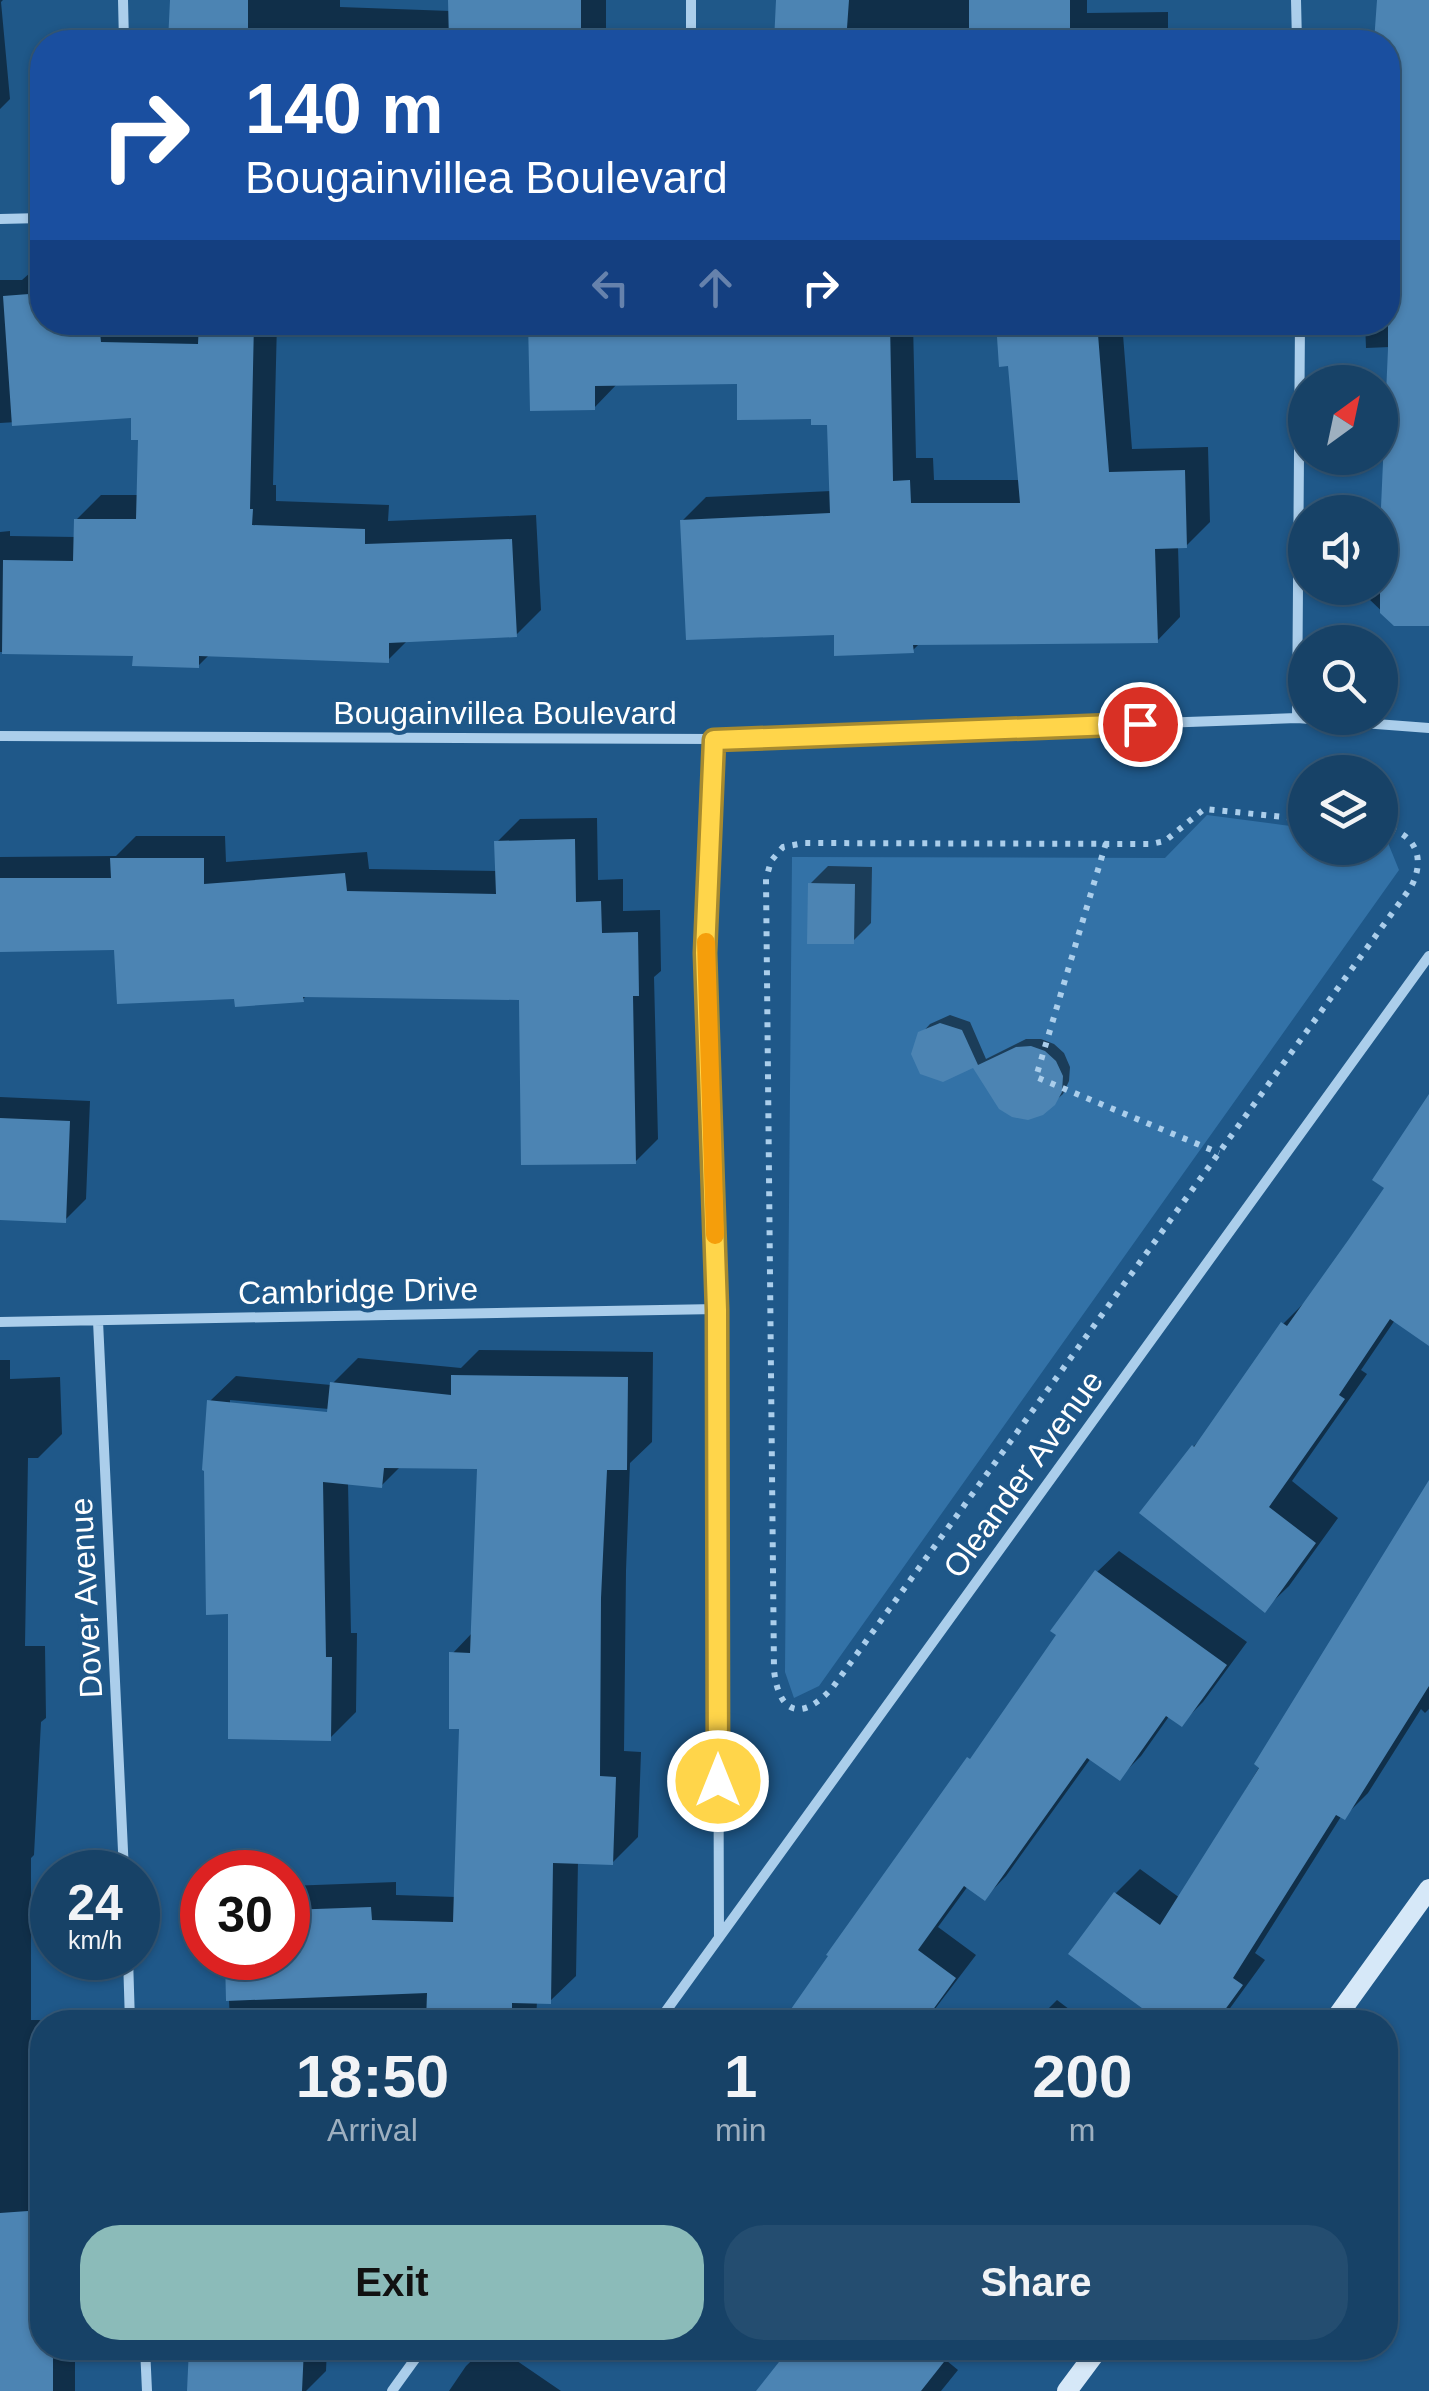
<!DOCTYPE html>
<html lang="en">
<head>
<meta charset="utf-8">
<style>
	body { margin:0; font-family:Helvetica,sans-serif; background:#244d70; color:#f1f3f6; height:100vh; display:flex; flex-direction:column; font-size:38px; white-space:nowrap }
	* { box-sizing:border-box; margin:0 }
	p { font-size:32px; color:#9eb0c0 }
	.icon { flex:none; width:55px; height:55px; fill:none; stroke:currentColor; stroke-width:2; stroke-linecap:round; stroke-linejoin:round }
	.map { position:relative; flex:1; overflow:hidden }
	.sheet { position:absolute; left:30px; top:2010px; width:1368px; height:350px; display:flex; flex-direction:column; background:#174267; border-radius:40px; box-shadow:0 2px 8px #0004,0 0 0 2px #365b7b }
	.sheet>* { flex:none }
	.banner { position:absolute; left:30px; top:30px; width:1370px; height:305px; border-radius:40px; box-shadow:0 2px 8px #0004,0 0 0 2px #365b7b; background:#1a4fa0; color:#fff; overflow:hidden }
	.needle { width:65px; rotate:33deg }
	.buttons { position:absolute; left:1288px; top:365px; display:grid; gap:20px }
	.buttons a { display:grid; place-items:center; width:110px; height:110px; border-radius:50%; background:#174267; box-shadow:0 2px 8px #0004,0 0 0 2px #365b7b; font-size:50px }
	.speed { position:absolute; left:30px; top:1850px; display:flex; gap:20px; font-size:50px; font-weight:700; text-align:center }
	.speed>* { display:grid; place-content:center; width:130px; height:130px; border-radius:50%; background:#174267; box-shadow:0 2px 8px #0004,0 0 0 2px #365b7b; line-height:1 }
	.speed small { font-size:25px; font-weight:400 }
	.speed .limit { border:15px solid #d22; background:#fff; color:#111 }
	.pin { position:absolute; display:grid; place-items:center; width:85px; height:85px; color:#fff; margin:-42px; border:5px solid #fff; border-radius:50%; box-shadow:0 2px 10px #0007 }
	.me { position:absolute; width:110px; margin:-55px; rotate:0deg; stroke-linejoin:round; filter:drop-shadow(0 0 8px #0008) }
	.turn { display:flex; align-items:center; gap:35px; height:210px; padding:0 50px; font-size:45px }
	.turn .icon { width:130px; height:130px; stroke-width:2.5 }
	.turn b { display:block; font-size:70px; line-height:85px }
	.lanes { display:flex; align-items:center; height:95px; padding:0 50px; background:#0003; justify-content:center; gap:50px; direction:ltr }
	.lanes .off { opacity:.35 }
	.eta { display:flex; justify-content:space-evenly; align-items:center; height:170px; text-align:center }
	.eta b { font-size:60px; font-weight:600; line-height:70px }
	.primary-button { display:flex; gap:20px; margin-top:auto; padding:20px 50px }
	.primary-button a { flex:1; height:115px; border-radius:40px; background:#8bbbb9; color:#111; font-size:40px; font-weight:600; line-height:115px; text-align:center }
	.primary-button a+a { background:#244d70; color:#f1f3f6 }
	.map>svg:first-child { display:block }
	.green { fill:#3372a7 }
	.shadow { fill:#0007; fill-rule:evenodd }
	.building { fill:#4c84b3 }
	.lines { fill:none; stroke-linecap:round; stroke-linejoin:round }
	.path { stroke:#abceeb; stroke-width:6; stroke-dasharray:5 8; stroke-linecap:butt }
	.street { stroke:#abceeb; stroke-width:10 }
	.secondary { stroke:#d6e8f8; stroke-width:20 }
	.route-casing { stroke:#a68a30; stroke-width:25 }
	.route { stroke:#ffd54a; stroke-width:18 }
	.slow { stroke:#f59e0b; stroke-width:18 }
	.labels { text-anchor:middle; stroke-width:8; stroke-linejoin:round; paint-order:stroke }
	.street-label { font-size:32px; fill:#fff; stroke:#1f5889 }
</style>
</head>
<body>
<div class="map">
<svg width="1429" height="2391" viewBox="0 0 1429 2391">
	<rect width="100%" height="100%" fill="#1f5889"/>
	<!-- green -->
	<path class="green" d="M1207,815L1305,828V848H1380V837L1386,838L1399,870L819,1686L794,1698L785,1672L792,857L1165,858Z"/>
	<!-- shadow -->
	<path class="shadow" d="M0,0H3L1,2L10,99L0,109Z
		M184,0H340V7L451,11V0H606V42H171Z
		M812,0H1087V13L1168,12V42H776L777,30Z
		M1380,0H1429V624H1395L1368,598L1322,596L1323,588H1380V520L1385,515L1390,347L1366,348L1365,322H1388V42H1377Z
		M42,271V322H277L273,485H276V501L389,505L388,521L536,515L541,610L516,635L408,640L388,660L210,654L198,666L135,654L0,652V532L10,531V536L76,537V520L101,495H139L140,438L134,415L0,423V280H22L31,272Z
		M531,322H913L916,458H933L934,480H1021L1011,363L998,322H1122L1132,449L1208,447L1210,522L1186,546H1178L1180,617L1157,641L921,642L912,651L836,632L682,521L706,497L831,491L829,422L739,382L618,383L594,408Z
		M597,818L598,880L623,879V911L660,910L661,971L654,977L658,1139L635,1162L521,998L307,995L302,1000L236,996L117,947L0,949V857L116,856L136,836H225L226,862L367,852L369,869L498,871L497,842L520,819Z
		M828,866L872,867L871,923L853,941L810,884Z
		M950,1015L970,1022L986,1059L1026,1039H1041L1054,1044L1064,1053L1070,1067L1069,1081L1063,1094L1053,1103L974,1065L921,1034L930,1024Z
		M0,1097L90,1101L86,1199L65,1220L0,1217Z
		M1429,1099V1343L1395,1320L1361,1370L1367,1374L1292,1481L1338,1518L1289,1586L1265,1609L1193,1447L1206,1434L1283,1324L1307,1300L1387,1188Z
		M479,1350L653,1352L652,1442L630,1463L626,1571L624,1751L641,1752L638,1837L612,1863L578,1861L576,1976L550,2001H537L536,2022H230L227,1958H288V1886L396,1882V1895L456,1897L462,1727L452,1654L473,1632L480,1466H401L381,1486L348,1482L351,1633H357L356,1712L330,1738L231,1612L210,1401L236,1376L331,1385L358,1358L461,1368ZM230,1400L340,1410L339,1415L230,1405Z
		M0,1360H10V1379L60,1377L62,1434L38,1458H28L25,1646H45L46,1718L41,1722L34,1855L31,1858V2020H44L42,2348H75V2391H0Z
		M1429,1487V1709L1425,1713L1421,1709L1368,1793L1344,1817L1342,1815L1255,1953L1265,1960L1220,2022H1141L1150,2011L1072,1954L1116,1893L1140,1869L1180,1898Z
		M1119,1551L1247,1642L1203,1702L1181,1724L1170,1715L1141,1756L1119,1778L1091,1758L1006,1876L985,1898L968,1886L938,1927L976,1955L925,2022H785L1059,1634L1097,1572Z
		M1057,2000L1086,2022H1035Z
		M191,2348H327L326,2371L306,2391H190Z
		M485,2348H498L561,2391H449L466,2366Z
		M794,2348H957L947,2361L958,2370L941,2391H759Z"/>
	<!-- building -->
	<path class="building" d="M170,0H248V42H168Z
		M448,0H581V42H449Z
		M776,0H849L846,42H774Z
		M969,0H1070V42H969Z
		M1377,0H1429V626H1394L1380,613V530L1388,349V42H1374Z
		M42,293V322H99L101,342L198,344L199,322H254L250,509H253L252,525L365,529V544L512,539L517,637L389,643V663L199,656V668L132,666L133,656L2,654L3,560L73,561L74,519H136L138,440H131V418L12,426L3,296Z
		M528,322H890L893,481L910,480L911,503H1020L1008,366L999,367L996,322H1097L1109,472L1185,470L1187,548L1155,549L1158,643L913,645L914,653L834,656V635L686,640L680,520L830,513L827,425H811V419L737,420V384L595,386V410L530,411Z
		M575,839L576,902L601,901L602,933L638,932L639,996H633L636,1164L521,1165L519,1000L303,997L304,1002L235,1007L234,999L117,1004L114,950L0,952V878H111L110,858H204V884L345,873L347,891L496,894L494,841Z
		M808,883L855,884L854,944H807Z
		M940,1023L962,1030L978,1065L1016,1047L1031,1046L1045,1051L1056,1061L1063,1076L1062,1092L1055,1105L1043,1115L1028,1120L1012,1117L999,1109L973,1068L943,1082L920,1074L911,1054L918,1032Z
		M1429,1094V1346L1390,1319L1339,1395L1345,1399L1269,1507L1316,1543L1265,1613L1139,1513L1192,1445L1194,1447L1281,1322L1287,1326L1349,1239L1384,1188L1372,1180Z
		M0,1118L70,1121L66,1223L0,1220Z
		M451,1375L628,1377L627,1470H607L601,1598L600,1776L616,1777L613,1865L553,1863L551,2004L512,2003V2022H426L427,1993L226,2001L225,1958H288V1910L371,1907L372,1920L453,1922L459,1729H449V1652L470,1653L477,1469L384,1468L382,1488L323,1482L326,1657H332L331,1741L228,1739V1614L206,1615L204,1471L202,1470L207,1400L327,1412L330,1382L451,1395Z
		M1429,1480V1686L1345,1820L1336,1815L1233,1978L1243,1985L1216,2022H1161L1068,1954L1114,1892L1160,1925L1259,1768L1254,1764Z
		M1095,1570L1227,1665L1182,1727L1166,1716L1120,1781L1087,1758L985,1901L964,1886L918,1950L956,1978L924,2022H782L828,1956L826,1955L967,1757L970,1759L1056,1635L1050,1631Z
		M42,2210V2348H53V2391H0V2213Z
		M189,2348H304L302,2391H187Z
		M790,2348H955L921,2391H756Z"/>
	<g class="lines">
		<!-- path -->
		<path class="path" d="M1305,819L1204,809L1165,841L1151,844L804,843L783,847L771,861L766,879L774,1670C779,1716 803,1721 833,1687L1411,887C1427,856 1414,832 1380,826
			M1106,843L1036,1077L1219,1153"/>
		<!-- street -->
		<path class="street" d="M123,0L124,42
			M691,0V42
			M1296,0L1297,42
			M0,219L42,218
			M1297,718L1300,322
			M0,736L714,739L1297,718L1429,728
			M714,739L705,953L717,1309L719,1938
			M98,1321L124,1872
			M0,1322L717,1309
			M128,1958L130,2022
			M658,2022L1429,956
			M145,2348L147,2391
			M392,2391L423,2348"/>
		<!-- secondary -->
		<path class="secondary" d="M1333,2022L1429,1889
			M1067,2391L1099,2348"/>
	</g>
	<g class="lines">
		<!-- route casing -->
		<g class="route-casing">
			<path id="route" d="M718,1781L717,1310L705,953L714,740L1140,724"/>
		</g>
		<!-- route -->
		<use href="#route" class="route"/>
		<!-- slow -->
		<path class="slow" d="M706,942L715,1235"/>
	</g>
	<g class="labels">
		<!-- street labels -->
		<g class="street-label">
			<text x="505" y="724">Bougainvillea Boulevard</text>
			<text transform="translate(358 1291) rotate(-1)" y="11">Cambridge Drive</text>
			<text transform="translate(1023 1474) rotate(-54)" y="11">Oleander Avenue</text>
			<text transform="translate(86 1598) rotate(-93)" y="11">Dover Avenue</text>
		</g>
	</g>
</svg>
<div class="buttons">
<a><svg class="needle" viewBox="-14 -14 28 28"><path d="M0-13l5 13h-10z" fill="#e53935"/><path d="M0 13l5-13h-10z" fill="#9eb0c0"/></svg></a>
<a><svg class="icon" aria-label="sound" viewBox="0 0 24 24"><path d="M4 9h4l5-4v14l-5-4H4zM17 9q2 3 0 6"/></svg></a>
<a><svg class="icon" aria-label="search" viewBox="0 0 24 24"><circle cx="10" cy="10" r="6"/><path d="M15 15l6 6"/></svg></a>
<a><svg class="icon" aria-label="layers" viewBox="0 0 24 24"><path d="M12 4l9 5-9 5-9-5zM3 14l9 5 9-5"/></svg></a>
</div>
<div class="speed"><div>24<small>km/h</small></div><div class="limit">30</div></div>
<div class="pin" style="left:1140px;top:724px;background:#d93025"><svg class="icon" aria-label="arrive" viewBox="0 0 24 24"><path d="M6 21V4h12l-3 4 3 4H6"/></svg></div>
<svg class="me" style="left:718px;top:1781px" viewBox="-20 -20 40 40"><circle r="17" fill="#ffd54a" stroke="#fff" stroke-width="3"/><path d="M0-11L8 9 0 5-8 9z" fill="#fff"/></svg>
<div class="banner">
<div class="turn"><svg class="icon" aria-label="right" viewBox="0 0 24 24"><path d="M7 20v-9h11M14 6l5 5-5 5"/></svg><div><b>140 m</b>Bougainvillea Boulevard</div></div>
<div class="lanes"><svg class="icon off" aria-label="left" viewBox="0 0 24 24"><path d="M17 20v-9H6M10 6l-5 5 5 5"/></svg><svg class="icon off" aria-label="ahead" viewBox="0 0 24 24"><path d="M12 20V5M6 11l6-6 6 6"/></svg><svg class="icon" aria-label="right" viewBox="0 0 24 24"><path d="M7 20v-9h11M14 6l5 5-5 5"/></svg></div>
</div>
<section class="sheet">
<div class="eta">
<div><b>18:50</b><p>Arrival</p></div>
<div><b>1</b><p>min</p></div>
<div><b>200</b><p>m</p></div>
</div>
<div class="primary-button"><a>Exit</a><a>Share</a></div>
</section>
</div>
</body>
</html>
